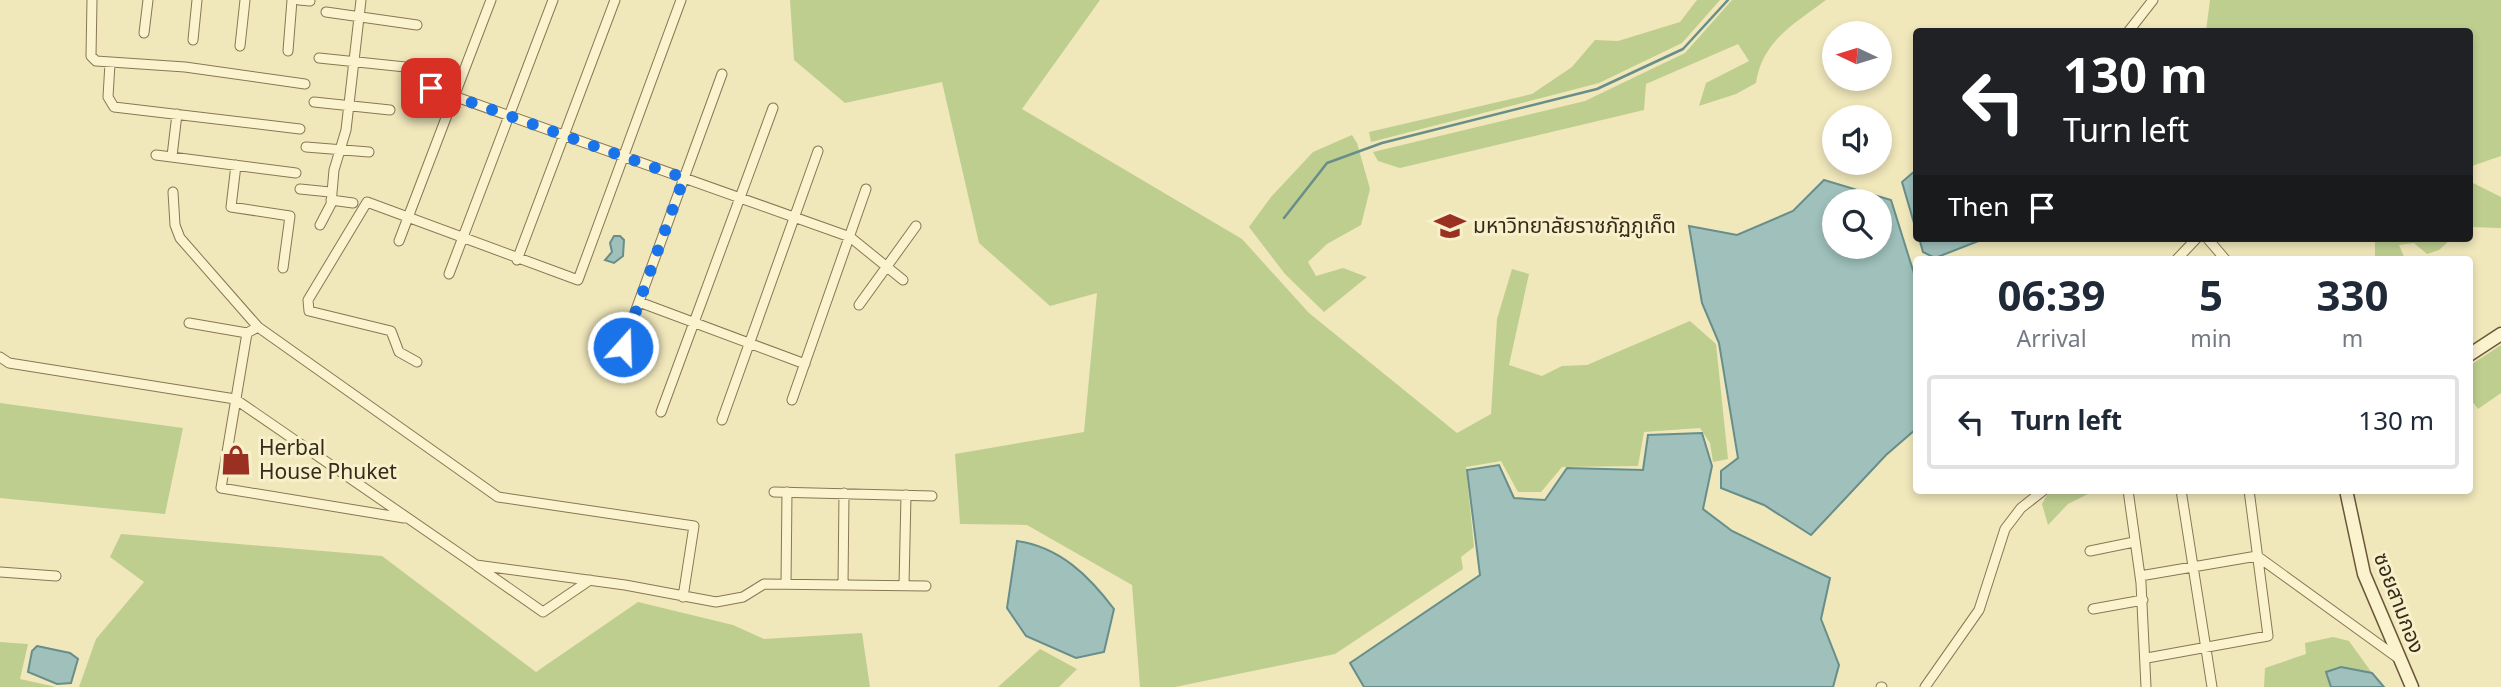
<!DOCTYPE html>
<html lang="en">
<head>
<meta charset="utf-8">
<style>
	body { margin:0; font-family:Georgia,"Noto Sans Thai",serif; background:#f2f2f3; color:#1f2937; height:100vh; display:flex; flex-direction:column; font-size:26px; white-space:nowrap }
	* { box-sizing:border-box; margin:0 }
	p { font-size:23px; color:#747a83 }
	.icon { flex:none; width:38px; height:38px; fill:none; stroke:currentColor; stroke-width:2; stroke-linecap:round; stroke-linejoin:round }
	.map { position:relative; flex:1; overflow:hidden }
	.sheet { position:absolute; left:1913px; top:256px; width:560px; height:238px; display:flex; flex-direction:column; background:#fff; border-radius:7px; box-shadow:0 4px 10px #0003 }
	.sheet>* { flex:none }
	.top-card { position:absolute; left:1913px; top:28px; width:560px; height:214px; border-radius:7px; box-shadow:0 4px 10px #0003; background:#202124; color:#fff; overflow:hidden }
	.needle { width:46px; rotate:274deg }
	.tools { position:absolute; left:1822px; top:21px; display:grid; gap:14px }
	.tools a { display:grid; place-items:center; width:70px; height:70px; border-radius:50%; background:#fff; box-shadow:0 4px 10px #0003; font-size:35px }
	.pin { position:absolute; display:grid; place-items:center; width:60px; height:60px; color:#fff; margin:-30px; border-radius:14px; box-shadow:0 4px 10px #0006 }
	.me { position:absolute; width:77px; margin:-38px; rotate:20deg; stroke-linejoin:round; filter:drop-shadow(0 0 5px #0008) }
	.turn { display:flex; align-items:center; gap:24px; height:147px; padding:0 35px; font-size:32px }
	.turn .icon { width:91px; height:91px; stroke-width:2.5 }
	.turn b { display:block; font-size:49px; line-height:60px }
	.then { display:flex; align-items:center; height:66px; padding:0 35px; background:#0003; gap:14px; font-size:26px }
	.eta { display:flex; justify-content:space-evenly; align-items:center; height:119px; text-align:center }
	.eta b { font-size:42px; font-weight:700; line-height:49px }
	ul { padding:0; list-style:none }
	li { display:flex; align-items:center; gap:21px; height:94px; margin:0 14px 10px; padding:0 21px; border:4px solid #e0e1e3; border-radius:7px }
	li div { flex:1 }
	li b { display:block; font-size:26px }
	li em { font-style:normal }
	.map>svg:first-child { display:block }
	.green { fill:#bece8f }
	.water { fill:#9fc0bb; stroke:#678e8a; stroke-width:2; fill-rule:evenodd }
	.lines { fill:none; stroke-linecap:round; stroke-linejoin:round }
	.stream { stroke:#678e8a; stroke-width:2.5 }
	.street-casing { stroke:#887754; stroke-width:11 }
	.secondary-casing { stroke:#695738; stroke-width:15 }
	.street { stroke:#fbf3ce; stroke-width:9 }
	.secondary { stroke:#fbf3ce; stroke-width:12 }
	.route { stroke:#1a73e8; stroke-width:12; stroke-dasharray:0 21.6 }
	.labels { text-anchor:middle; stroke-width:6; stroke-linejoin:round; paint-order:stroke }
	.poi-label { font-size:21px; fill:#362b1a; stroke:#f7f0cb; text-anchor:start }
	.street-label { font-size:21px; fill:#362b1a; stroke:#f7f0cb }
</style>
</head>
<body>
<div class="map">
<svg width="2501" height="687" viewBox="0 0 2501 687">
	<rect width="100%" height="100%" fill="#f0e7bb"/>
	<!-- green -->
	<path class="green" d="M790,0H1100L1022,109L1242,239L1309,313L1457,433L1491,414L1497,319L1512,269L1529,274L1509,365L1542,376L1562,366L1587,365L1690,321L1716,344L1728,459L1713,462L1710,443L1700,428L1644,432L1638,466L1562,467L1541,492H1518L1501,461L1466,467L1474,547L1461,557L1463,569L1335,654L1175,687H1140L1132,585L1027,525L960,524L955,454L1084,432L1097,293L1050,306L979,243L942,82L845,103L794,60Z
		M1697,0H1720L1682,43L1599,83L1371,142L1369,132L1532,94L1572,67L1595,40L1618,41L1680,22Z
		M1732,0H1826C1794,24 1762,41 1756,83L1736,94L1699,106L1706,83L1749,61L1738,44L1646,84L1644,110L1400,168L1378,161L1373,152L1585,101L1685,53Z
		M2210,0H2501V156L2469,167V32L2206,31Z
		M1352,135L1357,143L1370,189L1361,225L1327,244L1308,262L1316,276L1343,268L1367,277L1324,312L1285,274L1249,227L1271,197L1313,152Z
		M2469,181L2501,197V228L2469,227Z
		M2375,238H2452L2439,250L2427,254L2414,243L2399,245L2405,259H2375Z
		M2501,345V393L2478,409L2469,397V366Z
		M0,403L183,428L165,514L0,498Z
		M2050,490H2096L2068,504L2048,525L2042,504Z
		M121,534L382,556L536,672L638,602L733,625L764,639L862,633L870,687H79L96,639L144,582L110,557Z
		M2333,637L2349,641L2372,673L2340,667L2326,672L2331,687H2264L2265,668L2306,654L2305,643Z
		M0,642L28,644L20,679L56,687H0Z
		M1040,649L1077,669L1059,687H998Z"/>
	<!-- water -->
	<path class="water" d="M1916,170V230L1902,182Z
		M1824,180L1891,200L1916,280V429L1886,455L1811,535L1764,505L1721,488V471L1738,458L1719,343L1702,303L1689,226L1737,235L1793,211ZM1880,201V247H1834V201Z
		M614,236H620L624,240L623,256L614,263L605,260L612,252L610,243Z
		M1919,238H1986L1935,258L1923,252Z
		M1702,433L1712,466L1703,509L1732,531L1830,578L1821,619L1839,665L1833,687H1364L1350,663L1480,575L1467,470L1499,465L1514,498L1545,500L1567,468L1643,470L1648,435Z
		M1017,541C1060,547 1089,576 1114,609L1104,652L1076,658L1026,636L1007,608Z
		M37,646L70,653L78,659L71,683L57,684L28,672L32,651Z
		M2341,667L2372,673L2384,687H2331L2326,672Z"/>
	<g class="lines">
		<!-- stream -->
		<path class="stream" d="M1284,218L1327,163L1382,143L1597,89L1683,49L1728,0"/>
		<!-- street casing -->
		<g class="street-casing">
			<path id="street" d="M92,0L91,56L96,61L185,67L305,84
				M299,0L310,1
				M326,12L417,25
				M2128,32L2153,0
				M144,33L148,0
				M193,40L197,0
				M240,46L245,0
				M288,51L292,0
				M319,58L415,68
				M110,63L108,97L114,107L300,129
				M431,88L850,237L903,280
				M314,102L390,110
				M306,147L369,152
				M156,155L296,173
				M172,156L177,114
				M236,165L231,207L290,216L283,268
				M300,189L330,192
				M173,192L175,225L180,238L258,327L498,497L694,526L683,597
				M331,200L353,203
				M320,225L331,204L334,170L346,130L361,0
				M2207,238L2225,259
				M399,241L491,0
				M2177,259L2197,238
				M517,260L615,0
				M449,274L553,0
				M639,302L805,364
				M859,305L916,226
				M189,323L247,333
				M258,327L247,333L221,488L404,518
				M0,357L9,363L235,399L476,565L625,585L716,602L743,597L764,584L926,586
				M417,362L399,352L391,331L309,311L308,300L367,202L578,280L681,0
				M614,370L722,74
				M792,400L866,189
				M661,412L773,108
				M722,420L818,151
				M2128,490L2141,583L2146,687
				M2181,490L2212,687
				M774,492L932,496
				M2090,551L2134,542
				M477,566L543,612L590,580
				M0,572L56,576
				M2140,576L2257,556L2398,658
				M786,584L787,492
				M843,585L844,493
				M904,585L906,495
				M2093,609L2143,600
				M2147,658L2268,636L2249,490
				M1881,687H1882
				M1925,687L1979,610L2005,529L2021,508L2044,490"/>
		</g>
		<!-- secondary casing -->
		<g class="secondary-casing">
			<path id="secondary" d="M2469,355L2501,334
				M2346,490L2364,574L2412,687"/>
		</g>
		<!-- street -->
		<use href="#street" class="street"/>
		<!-- secondary -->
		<use href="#secondary" class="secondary"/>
	</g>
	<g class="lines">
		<!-- route -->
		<path class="route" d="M431,88L684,178L623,347"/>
	</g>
	<!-- icons -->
	<defs>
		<g id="university-bare" transform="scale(2.415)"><path d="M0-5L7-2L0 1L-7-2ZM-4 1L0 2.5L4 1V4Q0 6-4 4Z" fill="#9a3021" stroke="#f7f0cb" stroke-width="2.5" paint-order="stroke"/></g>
		<g id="shop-bare" transform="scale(2.415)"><path d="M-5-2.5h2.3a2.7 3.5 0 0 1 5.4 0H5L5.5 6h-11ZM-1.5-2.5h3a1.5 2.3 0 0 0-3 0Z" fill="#9a3021" stroke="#f7f0cb" stroke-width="2.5" paint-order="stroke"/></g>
	</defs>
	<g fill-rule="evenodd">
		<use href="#university-bare" x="1450" y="226"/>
		<use href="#shop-bare" x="236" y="460"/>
	</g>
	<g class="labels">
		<!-- poi labels -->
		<g class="poi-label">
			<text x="1473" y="233">มหาวิทยาลัยราชภัฏภูเก็ต</text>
			<text x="259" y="455">Herbal<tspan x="259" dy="24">House Phuket</tspan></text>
		</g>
		<!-- street labels -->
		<g class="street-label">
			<text transform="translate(2399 603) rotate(69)" y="7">ซอยสามกอง</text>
		</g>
	</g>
</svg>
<div class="tools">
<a><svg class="needle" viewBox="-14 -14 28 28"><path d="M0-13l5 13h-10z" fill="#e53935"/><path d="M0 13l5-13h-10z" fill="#747a83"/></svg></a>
<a><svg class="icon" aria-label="sound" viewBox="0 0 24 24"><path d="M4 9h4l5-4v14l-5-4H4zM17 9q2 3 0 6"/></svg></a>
<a><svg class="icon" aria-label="search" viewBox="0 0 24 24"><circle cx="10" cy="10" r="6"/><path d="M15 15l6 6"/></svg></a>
</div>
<div class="pin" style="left:431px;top:88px;background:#d93025"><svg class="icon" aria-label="arrive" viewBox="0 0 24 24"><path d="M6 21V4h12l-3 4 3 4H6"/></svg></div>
<svg class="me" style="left:623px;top:347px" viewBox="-20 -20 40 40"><circle r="17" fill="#1a73e8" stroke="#fff" stroke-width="3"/><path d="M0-11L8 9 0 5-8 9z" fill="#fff"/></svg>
<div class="top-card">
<div class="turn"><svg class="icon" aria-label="left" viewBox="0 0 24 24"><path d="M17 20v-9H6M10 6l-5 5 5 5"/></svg><div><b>130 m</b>Turn left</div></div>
<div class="then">Then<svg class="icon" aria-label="arrive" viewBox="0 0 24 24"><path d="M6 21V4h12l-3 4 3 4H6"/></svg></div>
</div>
<section class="sheet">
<div class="eta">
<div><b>06:39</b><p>Arrival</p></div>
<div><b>5</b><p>min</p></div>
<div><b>330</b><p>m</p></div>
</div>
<ul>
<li><svg class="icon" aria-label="left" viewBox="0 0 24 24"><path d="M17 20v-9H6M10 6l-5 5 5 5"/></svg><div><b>Turn left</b></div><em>130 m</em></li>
</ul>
</section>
</div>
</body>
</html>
